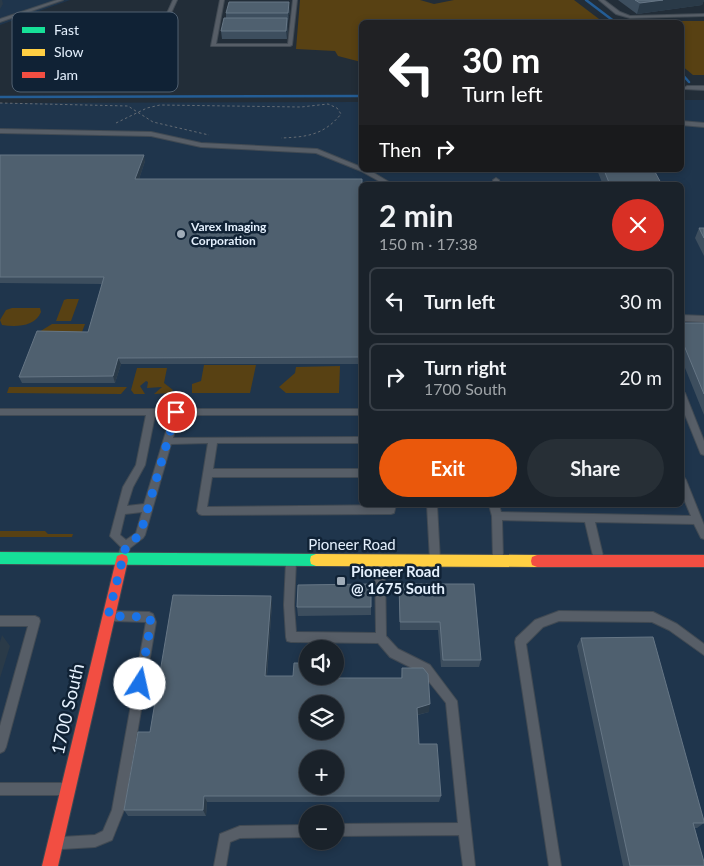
<!DOCTYPE html>
<html lang="en">
<head>
<meta charset="utf-8">
<style>
	body { margin:0; font-family:Lato,sans-serif; background:#272f36; color:#f1f3f6; height:100vh; display:flex; flex-direction:column; font-size:19px; white-space:nowrap }
	* { box-sizing:border-box; margin:0 }
	p { font-size:16px; color:#9fa4a8 }
	.icon { flex:none; width:28px; height:28px; fill:none; stroke:currentColor; stroke-width:2; stroke-linecap:round; stroke-linejoin:round }
	.map { position:relative; flex:1; overflow:hidden }
	.sheet { position:absolute; left:359px; top:182px; width:325px; height:325px; display:flex; flex-direction:column; background:#1a222a; border-radius:8px; box-shadow:0 2px 8px #0003,0 0 0 1px #383f47 }
	.sheet>* { flex:none }
	.top-card { position:absolute; left:359px; top:20px; width:325px; height:152px; border-radius:8px; box-shadow:0 2px 8px #0003,0 0 0 1px #383f47; background:#202124; color:#fff; overflow:hidden }
	.tools { position:absolute; left:299px; top:640px; display:grid; gap:10px }
	.tools a { display:grid; place-items:center; width:45px; height:45px; border-radius:50%; background:#1a222a; box-shadow:0 2px 8px #0003,0 0 0 1px #383f47; font-size:25px }
	.pin { position:absolute; display:grid; place-items:center; width:42px; height:42px; color:#fff; margin:-21px; border:2px solid #fff; border-radius:50%; box-shadow:0 1px 5px #0007 }
	.me { position:absolute; width:55px; margin:-28px; rotate:10deg; stroke-linejoin:round; filter:drop-shadow(0 0 4px #0008) }
	.turn { display:flex; align-items:center; gap:18px; height:105px; padding:0 20px; font-size:22px }
	.turn .icon { width:65px; height:65px; stroke-width:2.5 }
	.turn b { display:block; font-size:35px; line-height:42px }
	.then { display:flex; align-items:center; height:48px; padding:0 20px; background:#0003; gap:10px; font-size:19px }
	.round { display:grid; place-items:center; flex:none; width:52px; height:52px; border-radius:26px; background:#272f36 }
	.head { display:flex; align-items:center; justify-content:space-between; height:85px; padding:0 20px }
	h1 { font-size:30px; font-weight:700; line-height:38px }
	.cta { display:flex; gap:10px; margin-top:auto; padding:10px 20px }
	.cta a { flex:1; height:58px; border-radius:30px; background:#ea580c; color:#fff; font-size:20px; font-weight:700; line-height:58px; text-align:center }
	.cta a+a { background:#272f36; color:#f1f3f6 }
	ul { padding:0; list-style:none }
	li { display:flex; align-items:center; gap:15px; height:68px; margin:0 10px 8px; padding:0 10px; border:2px solid #383f47; border-radius:8px }
	li div { flex:1 }
	li b { display:block; font-size:19px }
	li em { font-style:normal }
	.map>svg:first-child { display:block }
	.built { fill:#1f354c; fill-rule:evenodd }
	.green { fill:#584113 }
	.lines { fill:none; stroke-linecap:round; stroke-linejoin:round }
	.stream { stroke:#245d95; stroke-width:2.5 }
	.lane-casing { stroke:#414a53; stroke-width:2 }
	.fast-casing { stroke:#414a53; stroke-width:2 }
	.slow-casing { stroke:#414a53; stroke-width:2 }
	.jam-casing { stroke:#414a53; stroke-width:2 }
	.path { stroke:#646b73; stroke-width:1; stroke-dasharray:2.5 2.5; stroke-linecap:butt }
	.lane { fill:#575e67; fill-rule:evenodd }
	.fast { fill:#16e098; fill-rule:evenodd }
	.slow { fill:#ffcf43; fill-rule:evenodd }
	.jam { fill:#f24e42; fill-rule:evenodd }
	.wall { fill:#3d4e5e }
	.shaded-wall { fill:#2a3a48 }
	.building { fill:#4f606f; stroke:#667685; fill-rule:evenodd }
	.route { stroke:#1a73e8; stroke-width:9; stroke-dasharray:0 16.2 }
	.poi-dot { fill:#a0acb8; stroke:#102235; stroke-width:2 }
	.labels { text-anchor:middle; stroke-width:5; stroke-linejoin:round; paint-order:stroke }
	.far-poi-label { font-size:12px; font-weight:bold; fill:#e4f0fd; stroke:#102235; text-anchor:start }
	.street-label { font-size:15px; fill:#e4f0fd; stroke:#102235 }
	.poi-label { font-size:15px; font-weight:bold; fill:#e4f0fd; stroke:#102235; text-anchor:start }
	.near-street-label { font-size:18px; fill:#e4f0fd; stroke:#102235 }
	.key { fill:#102235; stroke:#506071; stroke-width:1 }
	.key-label { font-size:14px; fill:#e4f0fd }
</style>
</head>
<body>
<div class="map">
<svg width="704" height="866" viewBox="0 0 704 866">
	<rect width="100%" height="100%" fill="#222d38"/>
	<!-- built -->
	<path class="built" d="M0,0H70L0,25Z
		M681,100H704V866H0V103L361,102V170H681ZM361,185H681V505H361ZM308,649H335V676H308ZM308,704H335V731H308ZM308,759H335V786H308ZM308,814H335V841H308Z"/>
	<!-- green -->
	<path class="green" d="M300,0H420L434,4L454,0H574L603,22H361V62L338,56L335,51L296,49Z
		M627,21H704V75H693L681,65V22Z
		M67,299H79L71,321H56L64,300Z
		M12,308H40L41,312C35,327 16,327 2,325L0,320L6,310Z
		M52,324H85L82,332H39Z
		M204,365H256L250,393H192V384L201,381Z
		M340,366L339,393H286L279,387L295,373L296,367Z
		M137,368H167L164,383L173,390L171,393L154,394L162,387L147,388L148,382L146,381L140,386L145,394H134L131,390Z
		M9,387H127L121,394L7,393Z
		M0,531H45L48,534H73L72,537H0Z"/>
	<g class="lines">
		<!-- stream -->
		<path class="stream" d="M586,0L615,22
			M681,73L689,82
			M0,97L361,96"/>
		<!-- lane casing -->
		<g class="lane-casing">
			<path id="lane" d="M57,0H63L0,22V19Z
				M173,0H177L159,39L155,40Z
				M220,0H224L216,44H288L293,0H297L292,45L290,46H211Z
				M599,0H604L620,12L630,16L704,14V16L630,18L616,14Z
				M687,86H704V90L685,89L684,88Z
				M681,121L704,123V127L681,125Z
				M0,129L151,132L201,143L317,149L361,167V170H369L394,185H386L361,171L316,153L201,147L151,136L0,133Z
				M496,178L499,180L500,185H494L493,180Z
				M681,315L704,316V322L681,321Z
				M681,390L685,393L704,441V455L701,454L700,452L681,405Z
				M0,409H361V415H179L173,438L361,437V443H217L213,469H361V477H212L207,507L396,505L394,513L391,514L202,515L199,514L197,511L208,443L171,444L145,535L143,538L130,548L126,561L122,562L118,561L117,558L121,547L110,536L123,487L136,465L146,415H0ZM155,415H171L144,504L127,506L133,487L145,465ZM142,512L136,533L126,540L120,535L125,514Z
				M681,476L684,477L686,480L704,525V539L701,538L694,524L595,522L604,560L603,563L599,564L595,563L594,560L585,522L502,520L503,558L502,561L498,562L494,561L493,558L492,516L489,505H499L501,512L691,516L681,492Z
				M427,505H437L440,560L439,563L435,564L431,563L430,560Z
				M380,557L384,558L385,561L386,636L398,649L430,665L457,701L475,866H463L459,835L335,836V824L458,823L446,703L422,673L390,657L378,643L291,642L287,641L286,637L284,605L286,562L287,559L291,558L295,559L296,562L294,605L296,632L376,633L375,561L376,558Z
				M113,611L149,612L153,614L156,622L124,810L112,840L95,847L62,849L57,848L56,843L57,838L62,837L95,835L103,831L112,810L146,622L113,621L109,619L108,616L109,613Z
				M559,611L653,612L677,624L704,644V655L669,630L652,622L559,621L543,627L526,644L561,866H549L515,642L516,638L535,620Z
				M0,616H35L39,618L40,621L6,747L4,751L0,753V726L28,626H0Z
				M0,783H62L66,785L68,789L66,793L62,795H0Z
				M308,825V837L240,838L230,842L226,866H214L220,834L240,826Z"/>
		</g>
		<!-- fast casing -->
		<g class="fast-casing">
			<path id="fast" d="M0,552L316,554L321,556L322,560L321,564L316,566L0,564Z"/>
		</g>
		<!-- slow casing -->
		<g class="slow-casing">
			<path id="slow" d="M316,554L537,555L542,557L543,561L542,565L537,567L316,566L311,564L310,560L311,556Z"/>
		</g>
		<!-- jam casing -->
		<g class="jam-casing">
			<path id="jam" d="M122,554L127,556L128,560L58,866H42L116,560L117,556Z
				M537,555H704V567H537L532,565L531,561L532,557Z"/>
		</g>
		<!-- path -->
		<path class="path" d="M0,103L128,106L153,122L209,135
			M116,123L147,108L160,105L301,107L328,104L337,108L341,114C324,135 307,137 281,138"/>
		<!-- lane -->
		<use href="#lane" class="lane"/>
		<!-- fast -->
		<use href="#fast" class="fast"/>
		<!-- slow -->
		<use href="#slow" class="slow"/>
		<!-- jam -->
		<use href="#jam" class="jam"/>
	</g>
	<!-- wall -->
	<path class="wall" d="M618,0H704L702,5L637,14Z
		M290,10L288,21V27L287,39H222L221,31L226,18V13Z
		M0,155L145,161L139,179L361,185V364H121L115,383H22L19,377L88,332L102,284L0,283Z
		M597,170H654L662,185H603Z
		M699,228H704V256L695,238Z
		M681,323H704V415L681,358Z
		M399,584L481,660L479,667H441L438,630H400L399,591Z
		M271,596L272,604L267,676L326,678H401L402,668L429,712L418,715L419,744L441,796L439,802H207L206,816H128L124,810L150,732Z
		M297,607H371V615L298,616Z
		M581,638L704,821V823L697,828H695L704,866H623L577,646Z"/>
	<!-- shaded-wall -->
	<path class="shaded-wall" d="M0,0H2L3,4L0,9Z
		M663,0H704L702,5L637,14L640,3Z
		M289,2L290,10L288,21V13Z
		M287,18L288,27L287,39L286,31Z
		M144,155L145,161L137,185L135,179Z
		M118,358L121,364L115,383L113,376Z
		M271,596L272,604L266,684L265,676Z
		M2,635L10,646L0,678V642Z
		M430,704L429,712L416,715L417,708Z
		M204,796L207,802L206,816L203,810Z"/>
	<!-- building -->
	<path class="building" d="M635,0H663L640,3Z
		M229,2H289L288,13H226Z
		M224,18H287L286,31H221Z
		M0,155H144L135,179H362L361,357L118,358L113,376L19,377L37,331L88,332L104,277H0Z
		M604,170H654L662,185H610Z
		M699,228H704V238Z
		M681,323H704V394L681,338Z
		M681,482L684,489H681Z
		M371,584V607H297L298,585Z
		M399,584H474L481,660H443L440,622H400Z
		M173,595L271,596L265,676H293L294,663H308V676H325L326,678H402V668H423L428,674L430,704L417,708L419,744H437L441,796H204L203,810H124L138,732H150ZM308,704H335V731H308ZM308,759H335V786H308Z
		M653,637L704,821V823H693L704,862V866H630L581,638Z"/>
	<g class="lines">
		<!-- route -->
		<path class="route" d="M140,684L151,622L149,617L108,616L126,546L140,535L176,412"/>
	</g>
	<!-- markers -->
	<g class="poi-dot">
		<circle cx="181" cy="234" r="5"/>
		<rect x="336" y="576" width="10" height="10" rx="2.5"/>
	</g>
	<g class="labels">
		<!-- far-poi labels -->
		<g class="far-poi-label">
			<text x="191" y="231">Varex Imaging<tspan x="191" dy="14">Corporation</tspan></text>
		</g>
		<!-- street labels -->
		<g class="street-label">
			<text x="352" y="550">Pioneer Road</text>
		</g>
		<!-- poi labels -->
		<g class="poi-label">
			<text x="351" y="577">Pioneer Road<tspan x="351" dy="17">@ 1675 South</tspan></text>
		</g>
		<!-- near-street labels -->
		<g class="near-street-label">
			<text transform="translate(68 709) rotate(-77)" y="6">1700 South</text>
		</g>
	</g>
	<!-- legend -->
	<rect x="12" y="12" width="166" height="80" rx="8" class="key"/>
	<rect x="22" y="27" width="23" height="6" fill="#16e098"/>
	<rect x="22" y="49" width="23" height="7" fill="#ffcf43"/>
	<rect x="22" y="72" width="23" height="6" fill="#f24e42"/>
	<g class="key-label">
		<text x="54" y="35">Fast</text>
		<text x="54" y="57">Slow</text>
		<text x="54" y="80">Jam</text>
	</g>
</svg>
<div class="tools">
<a><svg class="icon" aria-label="sound" viewBox="0 0 24 24"><path d="M4 9h4l5-4v14l-5-4H4zM17 9q2 3 0 6"/></svg></a>
<a><svg class="icon" aria-label="layers" viewBox="0 0 24 24"><path d="M12 4l9 5-9 5-9-5zM3 14l9 5 9-5"/></svg></a>
<a>+</a>
<a>−</a>
</div>
<div class="pin" style="left:176px;top:412px;background:#d93025"><svg class="icon" aria-label="arrive" viewBox="0 0 24 24"><path d="M6 21V4h12l-3 4 3 4H6"/></svg></div>
<svg class="me" style="left:140px;top:684px" viewBox="-20 -20 40 40"><circle r="19" fill="#fff"/><path d="M0-13L10 11 0 6-10 11z" fill="#1a73e8"/></svg>
<div class="top-card">
<div class="turn"><svg class="icon" aria-label="left" viewBox="0 0 24 24"><path d="M17 20v-9H6M10 6l-5 5 5 5"/></svg><div><b>30 m</b>Turn left</div></div>
<div class="then">Then<svg class="icon" aria-label="right" viewBox="0 0 24 24"><path d="M7 20v-9h11M14 6l5 5-5 5"/></svg></div>
</div>
<section class="sheet">
<div class="head"><div><h1>2 min</h1><p>150 m · 17:38</p></div><a class="round" style="background:#d93025;color:#fff"><svg class="icon" aria-label="close" viewBox="0 0 24 24"><path d="M6 6l12 12M18 6L6 18"/></svg></a></div>
<ul>
<li><svg class="icon" aria-label="left" viewBox="0 0 24 24"><path d="M17 20v-9H6M10 6l-5 5 5 5"/></svg><div><b>Turn left</b></div><em>30 m</em></li>
<li><svg class="icon" aria-label="right" viewBox="0 0 24 24"><path d="M7 20v-9h11M14 6l5 5-5 5"/></svg><div><b>Turn right</b><p>1700 South</p></div><em>20 m</em></li>
</ul>
<div class="cta"><a>Exit</a><a>Share</a></div>
</section>
</div>
</body>
</html>
